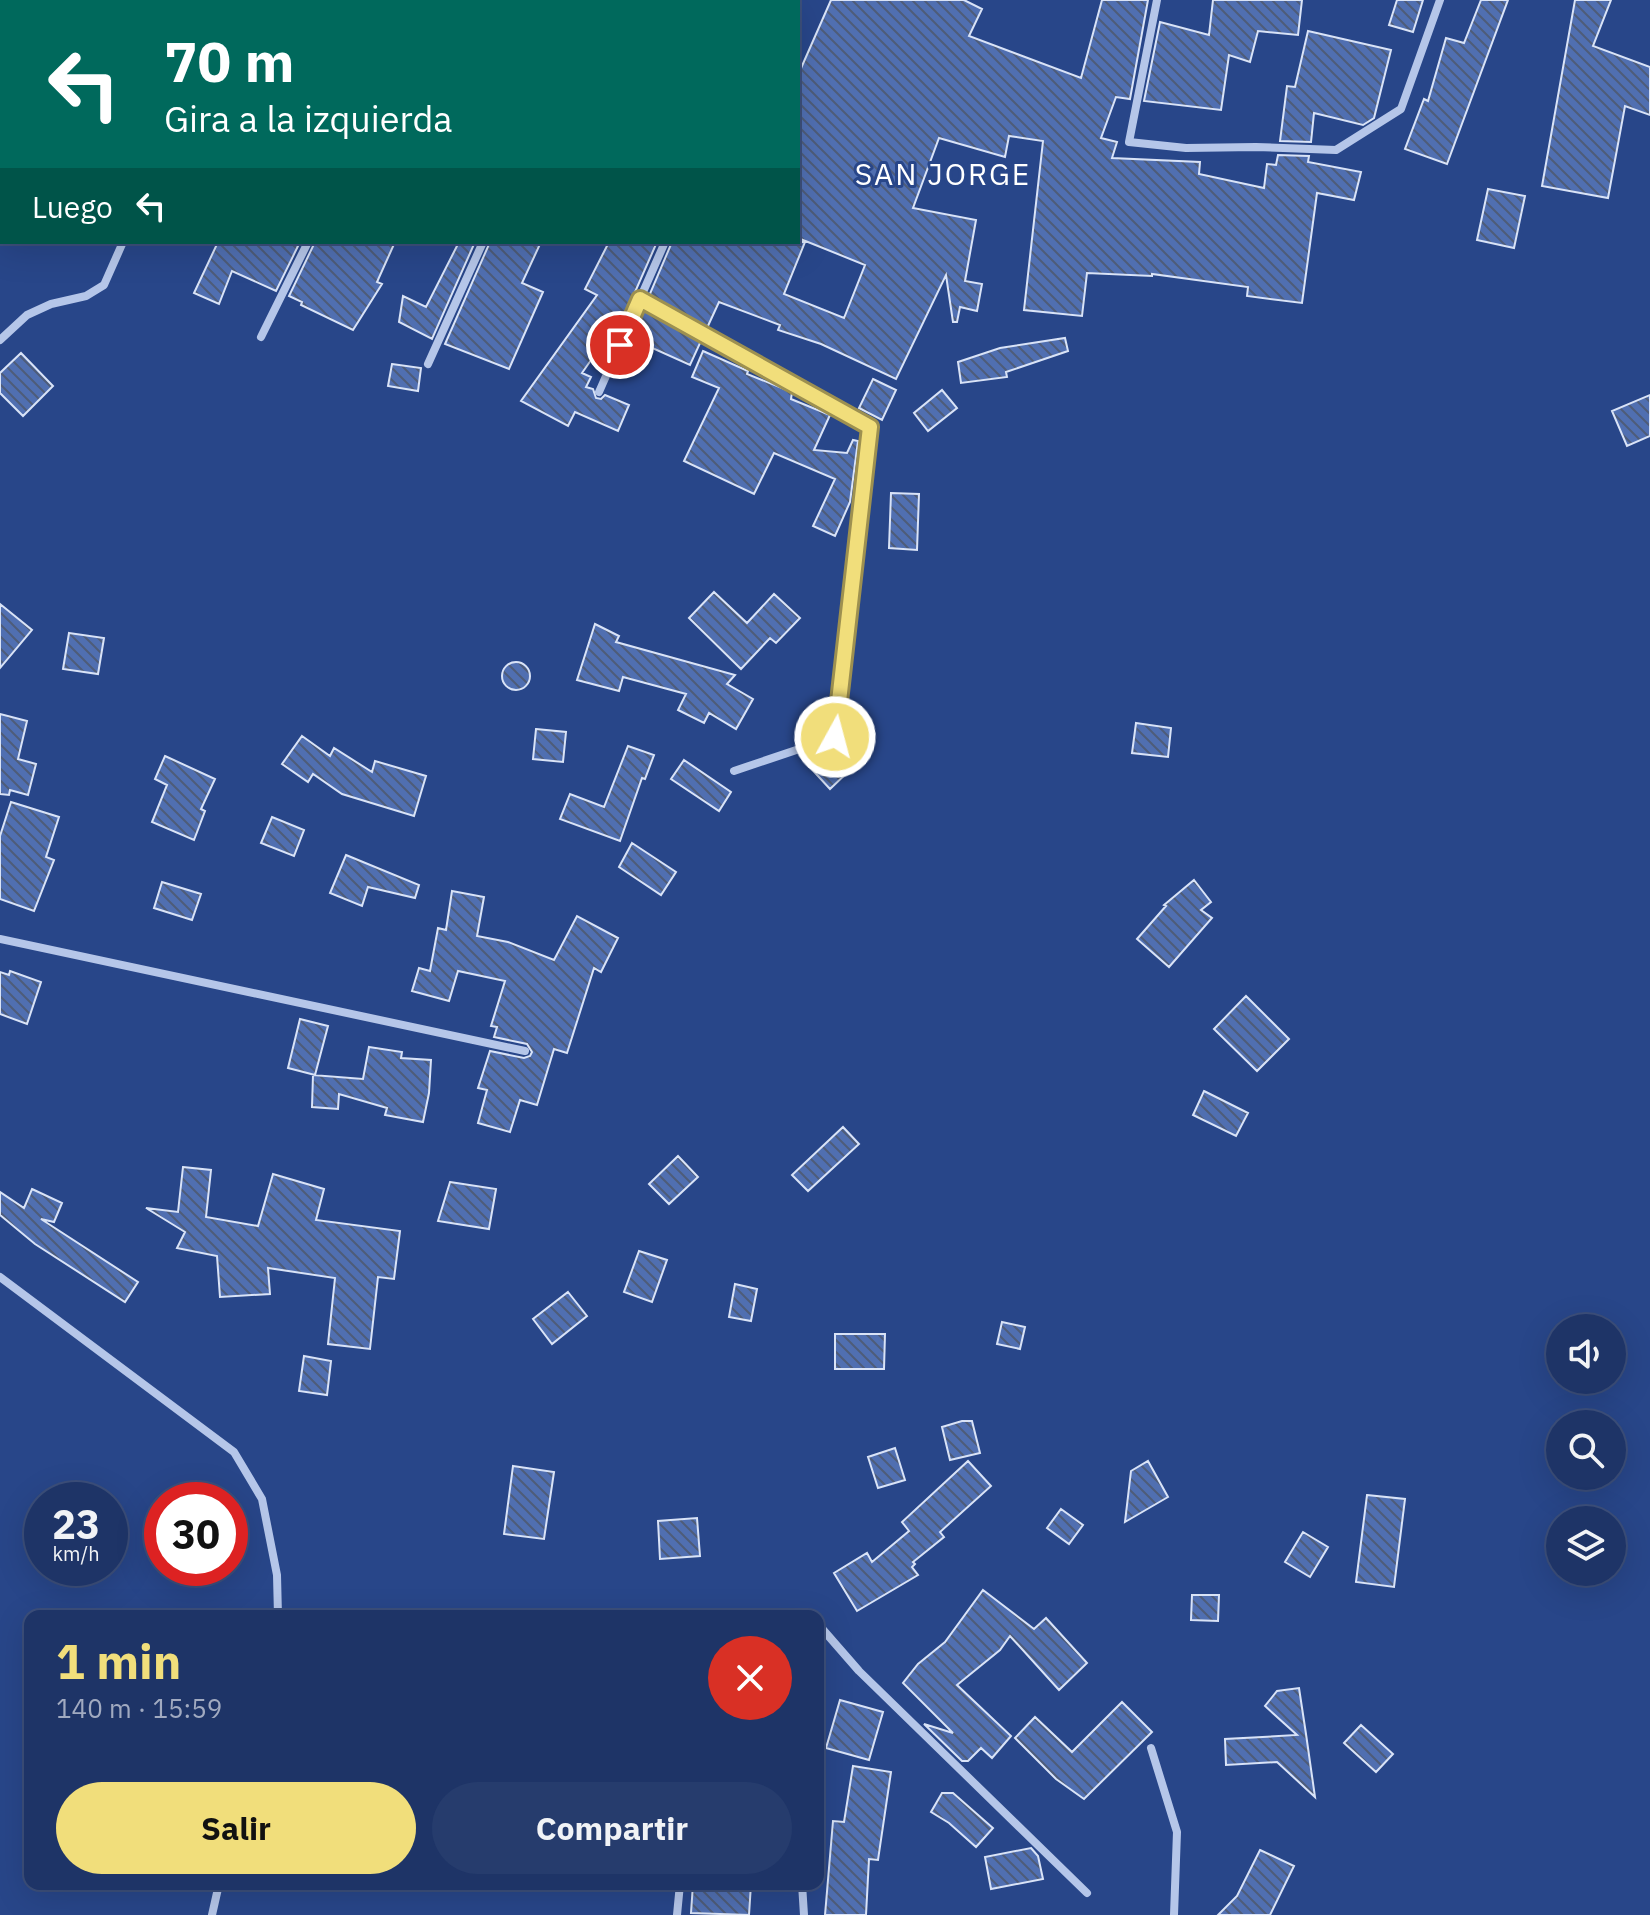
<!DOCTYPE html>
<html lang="es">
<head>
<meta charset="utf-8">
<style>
	body { margin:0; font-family:"IBM Plex Sans",sans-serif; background:#263c6d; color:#f1f3f6; height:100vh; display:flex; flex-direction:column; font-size:30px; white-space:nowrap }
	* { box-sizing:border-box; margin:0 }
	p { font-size:26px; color:#a1aac0 }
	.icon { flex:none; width:44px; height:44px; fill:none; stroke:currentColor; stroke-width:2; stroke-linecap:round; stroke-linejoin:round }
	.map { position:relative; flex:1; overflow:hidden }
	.side { position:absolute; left:24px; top:1610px; width:800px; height:280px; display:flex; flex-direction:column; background:#1e3467; border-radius:16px; box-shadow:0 8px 32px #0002,0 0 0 2px #3c4f7b }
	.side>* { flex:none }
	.hud { position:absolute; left:0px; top:0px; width:800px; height:244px; box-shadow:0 8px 32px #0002,0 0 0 2px #3c4f7b; background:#00695c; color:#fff; overflow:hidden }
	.controls { position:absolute; left:1546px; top:1314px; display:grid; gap:16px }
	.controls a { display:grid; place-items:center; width:80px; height:80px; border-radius:50%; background:#1e3467; box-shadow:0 8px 32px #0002,0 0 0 2px #3c4f7b; font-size:40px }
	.speed { position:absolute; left:24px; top:1482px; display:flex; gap:16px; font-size:40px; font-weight:700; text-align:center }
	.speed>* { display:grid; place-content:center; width:104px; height:104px; border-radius:50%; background:#1e3467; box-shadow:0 8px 32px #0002,0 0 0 2px #3c4f7b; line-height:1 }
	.speed small { font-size:20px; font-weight:400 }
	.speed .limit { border:12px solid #d22; background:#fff; color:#111 }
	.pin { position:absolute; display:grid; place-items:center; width:68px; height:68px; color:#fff; margin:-34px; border:4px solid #fff; border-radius:50%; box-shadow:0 2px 8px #0007 }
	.me { position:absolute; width:88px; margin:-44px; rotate:7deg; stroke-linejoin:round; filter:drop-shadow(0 0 6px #0008) }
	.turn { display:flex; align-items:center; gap:28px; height:168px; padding:0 32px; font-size:36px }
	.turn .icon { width:104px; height:104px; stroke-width:2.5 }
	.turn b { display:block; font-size:56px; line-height:68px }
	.then { display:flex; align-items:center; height:76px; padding:0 32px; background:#0003; gap:16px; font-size:30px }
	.round { display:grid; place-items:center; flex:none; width:84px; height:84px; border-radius:42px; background:#263c6d }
	.head { display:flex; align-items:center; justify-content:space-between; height:136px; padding:0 32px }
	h1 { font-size:48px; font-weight:700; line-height:60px; color:#f1de7b }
	.cta { display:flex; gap:16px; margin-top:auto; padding:16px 32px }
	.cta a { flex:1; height:92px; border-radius:48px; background:#f1de7b; color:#111; font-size:32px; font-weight:700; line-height:92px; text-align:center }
	.cta a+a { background:#263c6d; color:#f1f3f6 }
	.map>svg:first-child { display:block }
	.building { fill:url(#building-back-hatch); stroke:#d9e3f7; stroke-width:2 }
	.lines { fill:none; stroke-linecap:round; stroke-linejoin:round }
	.minor { stroke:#b5c6e9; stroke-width:8 }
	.route-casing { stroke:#9d9050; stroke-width:20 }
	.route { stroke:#f1de7b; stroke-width:14 }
	.labels { text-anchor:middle; stroke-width:6; stroke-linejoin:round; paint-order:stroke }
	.neighbourhood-label { font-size:30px; letter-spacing:2px; fill:#fff; stroke:#284689 }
</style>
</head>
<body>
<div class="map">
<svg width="1650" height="1915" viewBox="0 0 1650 1915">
	<defs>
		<pattern id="building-back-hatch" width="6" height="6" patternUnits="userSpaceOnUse" patternTransform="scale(2)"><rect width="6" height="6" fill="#506fb1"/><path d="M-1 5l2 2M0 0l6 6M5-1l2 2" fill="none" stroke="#4e5c79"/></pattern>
	</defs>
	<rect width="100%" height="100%" fill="#284689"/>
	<!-- building -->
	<path class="building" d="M831,0H964L982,9L969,36L1081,78L1102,0H1148L1130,99L1116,97L1101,138L1117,142L1112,158L1200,162L1199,174L1264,188L1267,164L1276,165L1278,155L1309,156L1308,162L1361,172L1354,200L1317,193L1302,303L1247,296L1248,287L1152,274V276L1087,273L1082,316L1024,310L1043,141L1009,136L1005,157L939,138L913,208L976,220L965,281L982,284L977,311L960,307L957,322H953L946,275L896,379L821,344L778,330L780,325L719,302L707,328L649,296L672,242H805L784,294L844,318L865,265L798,238V75Z
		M1213,0H1302L1298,35L1258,31L1250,62L1229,55L1221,110L1144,101L1160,22L1209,35Z
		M1397,0H1423L1413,32L1389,25Z
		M1481,0H1508L1447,164L1405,149L1424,99L1428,101L1446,38L1464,43Z
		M1575,0H1611L1593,46L1650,67V115L1625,106L1608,198L1542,186Z
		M1308,31L1391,50L1374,118L1363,125L1314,113L1311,142L1280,141L1287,86L1295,87Z
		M1488,189L1525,196L1514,248L1477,240Z
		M218,242H300L276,291L232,271L219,304L194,293Z
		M315,242H395L377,282L382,284L353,330L301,305L302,302L289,296Z
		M459,242H475L432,339L399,322L403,296L426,307Z
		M490,242H541L522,283L543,292L509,369L445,344Z
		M609,242H657L617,333L612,330L582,373L591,377L586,387L593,389L596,398L601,399L605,395L629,405L618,431L575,412L568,426L521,401L597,295L585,289Z
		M643,309L701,341L690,365L630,338Z
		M1065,338L1068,351L1006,372L1007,377L961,383L958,362L1000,348Z
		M703,351L748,371L747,374L792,392L791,399L830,415L814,450L847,453L853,440L858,441L850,502L835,536L813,526L835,479L774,453L754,494L684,461L719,388L692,377Z
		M21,353L53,386L23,416L0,393V373Z
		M392,364L421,368L418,391L388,386Z
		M873,379L896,390L882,420L859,408Z
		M942,390L957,408L928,431L914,413Z
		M1650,395V436L1627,446L1612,411Z
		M891,493L919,494L917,550L889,548Z
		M714,592L747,623L774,594L800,618L776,643L770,638L741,669L689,618Z
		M0,604L32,630L0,668Z
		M595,624L619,636L616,642L735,675L727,684L753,699L736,729L709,713L704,723L678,710L686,694L623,677L619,691L577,680Z
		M69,633L104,638L98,674L63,669Z
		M502 676a14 14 0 1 1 28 0a14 14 0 1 1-28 0Z
		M0,714L27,721L18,759L36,764L28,795L10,790L9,795L0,794Z
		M1136,723L1171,728L1168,757L1132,753Z
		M536,729L566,732L563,762L533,759Z
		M302,736L330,756L334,748L372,772L375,761L426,776L414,816L342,794L313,774L308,782L282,764Z
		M628,746L654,755L645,779L642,778L620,841L560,819L570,794L604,807Z
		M828,747L850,770L830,789L807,764Z
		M165,756L215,779L201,809L205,811L194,840L152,822L167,785L155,779Z
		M684,760L731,792L719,811L671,779Z
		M11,802L59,817L46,857L54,860L34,911L0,899V836Z
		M272,817L304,830L294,856L261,843Z
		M632,843L676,872L661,895L619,867Z
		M346,855L419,885L415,898L368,887L362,906L330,893Z
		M1194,880L1211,902L1201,910L1212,918L1169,967L1137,939L1166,906L1164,905Z
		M162,882L201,894L192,920L154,908Z
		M452,891L484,897L477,936L508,942L554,960L577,916L618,938L601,972L594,968L567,1053L554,1049L537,1105L520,1100L510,1132L478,1123L487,1090L478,1088L490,1051L524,1058L530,1056L532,1052L527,1044L494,1037L497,1027L491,1026L505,981L458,971L449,1001L412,991L419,968L430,971L438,928L446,930Z
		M10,971L41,982L27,1024L0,1014V972L9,975Z
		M1246,996L1289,1039L1257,1071L1214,1029Z
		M300,1019L328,1026L315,1075L288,1068Z
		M369,1047L402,1052L401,1058L431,1060L429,1093L423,1122L385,1115L387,1108L339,1094L338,1109L312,1107L313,1075L363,1079Z
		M1204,1091L1248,1113L1236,1136L1193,1115Z
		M843,1127L859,1144L808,1191L792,1175Z
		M678,1156L698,1177L669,1204L649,1184Z
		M183,1167L211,1170L206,1217L258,1226L273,1174L324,1189L316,1220L400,1231L394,1279L378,1277L370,1349L328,1344L335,1278L268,1268L270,1294L220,1297L217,1256L177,1248L185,1232L146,1208L178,1212Z
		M450,1182L496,1189L489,1229L438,1221Z
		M32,1189L62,1203L54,1222L41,1219L138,1282L125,1302L35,1244L0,1215V1192L24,1208Z
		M639,1251L667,1260L652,1302L624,1292Z
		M735,1284L757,1289L751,1321L729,1317Z
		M568,1292L587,1316L552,1344L533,1319Z
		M1002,1322L1025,1327L1020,1349L997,1344Z
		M835,1334H885L884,1369H835Z
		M304,1356L331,1361L327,1395L299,1391Z
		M962,1421H972L980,1453L950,1460L942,1427Z
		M895,1448L905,1480L878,1488L868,1457Z
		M968,1461L991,1486L940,1532L944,1537L913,1562L915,1564L912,1567L918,1575L857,1611L834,1573L867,1553L872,1562L909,1531L902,1522Z
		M1148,1461L1168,1497L1125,1522L1131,1471Z
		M513,1466L554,1472L544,1539L504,1534Z
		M1367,1495L1405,1499L1394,1587L1356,1582Z
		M1061,1509L1083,1525L1069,1544L1047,1528Z
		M697,1518L700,1556L660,1559L658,1521Z
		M1303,1532L1328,1547L1310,1577L1285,1562Z
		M983,1590L1034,1629L1046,1618L1087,1663L1059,1690L1010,1636L1000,1650L957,1685L1011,1736L992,1758L981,1748L968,1761H962L924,1724L953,1733L903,1683L918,1664L945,1642Z
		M1192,1595H1219L1218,1621L1191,1620Z
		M1299,1688L1306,1734L1315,1797L1277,1762L1226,1765L1225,1739L1297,1735L1265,1706L1277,1691Z
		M840,1700L883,1712L869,1760L826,1748Z
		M1122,1702L1152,1732L1084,1799L1056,1779L1015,1738L1035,1717L1072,1752Z
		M1361,1725L1393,1754L1376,1772L1344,1743Z
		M853,1766L891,1772L878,1860L869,1859L866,1915H825L833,1821L844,1822Z
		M942,1793H953L993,1828L976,1847L949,1823L931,1812Z
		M1031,1848L1038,1856L1043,1879L991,1889L985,1857Z
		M1260,1850L1294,1866L1270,1915H1218L1237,1896Z
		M693,1884H751L749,1915L691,1913Z"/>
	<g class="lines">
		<!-- minor -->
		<path class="minor" d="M386,0L390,2
			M1157,0L1129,142L1186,148L1256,147L1336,150L1401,109L1440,0
			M230,2L231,0
			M436,2L438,0
			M784,2V0
			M640,299L870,427L835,737L734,771
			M261,337L308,242
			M0,340L27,315L51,304L86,296L104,285L123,242
			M428,364L483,242
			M599,392L665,242
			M0,939L525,1051
			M0,1277L234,1452L262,1499L277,1575L278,1616
			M797,1616H799
			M818,1624L859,1671L1087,1893
			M1151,1748L1177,1832L1174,1915
			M802,1884L804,1915
			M212,1915L219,1884
			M677,1915L680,1884"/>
	</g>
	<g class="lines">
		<!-- route casing -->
		<g class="route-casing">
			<path id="route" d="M620,345L640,299L870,427L835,737"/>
		</g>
		<!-- route -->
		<use href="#route" class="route"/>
	</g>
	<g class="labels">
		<!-- neighbourhood labels -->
		<g class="neighbourhood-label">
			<text x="943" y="185">SAN JORGE</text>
		</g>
	</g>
</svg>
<div class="controls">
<a><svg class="icon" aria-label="sound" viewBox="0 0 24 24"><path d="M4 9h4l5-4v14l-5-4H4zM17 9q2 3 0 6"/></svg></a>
<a><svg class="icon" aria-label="search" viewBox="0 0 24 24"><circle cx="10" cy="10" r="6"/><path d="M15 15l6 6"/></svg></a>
<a><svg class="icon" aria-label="layers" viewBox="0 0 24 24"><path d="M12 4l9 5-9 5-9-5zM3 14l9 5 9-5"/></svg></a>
</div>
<div class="speed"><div>23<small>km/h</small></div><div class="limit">30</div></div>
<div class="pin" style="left:620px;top:345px;background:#d93025"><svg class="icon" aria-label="arrive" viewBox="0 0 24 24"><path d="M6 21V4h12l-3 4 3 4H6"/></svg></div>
<svg class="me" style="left:835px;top:737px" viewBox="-20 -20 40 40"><circle r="17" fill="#f1de7b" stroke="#fff" stroke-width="3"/><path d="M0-11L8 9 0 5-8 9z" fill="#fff"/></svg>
<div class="hud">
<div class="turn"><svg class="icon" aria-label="left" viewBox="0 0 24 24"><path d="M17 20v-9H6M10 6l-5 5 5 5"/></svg><div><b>70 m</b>Gira a la izquierda</div></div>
<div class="then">Luego<svg class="icon" aria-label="left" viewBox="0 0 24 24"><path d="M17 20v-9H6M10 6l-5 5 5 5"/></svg></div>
</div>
<section class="side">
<div class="head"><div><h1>1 min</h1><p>140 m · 15:59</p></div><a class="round" style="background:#d93025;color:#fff"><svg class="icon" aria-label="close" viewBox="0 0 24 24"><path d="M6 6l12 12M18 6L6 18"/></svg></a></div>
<div class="cta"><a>Salir</a><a>Compartir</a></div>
</section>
</div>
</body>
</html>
